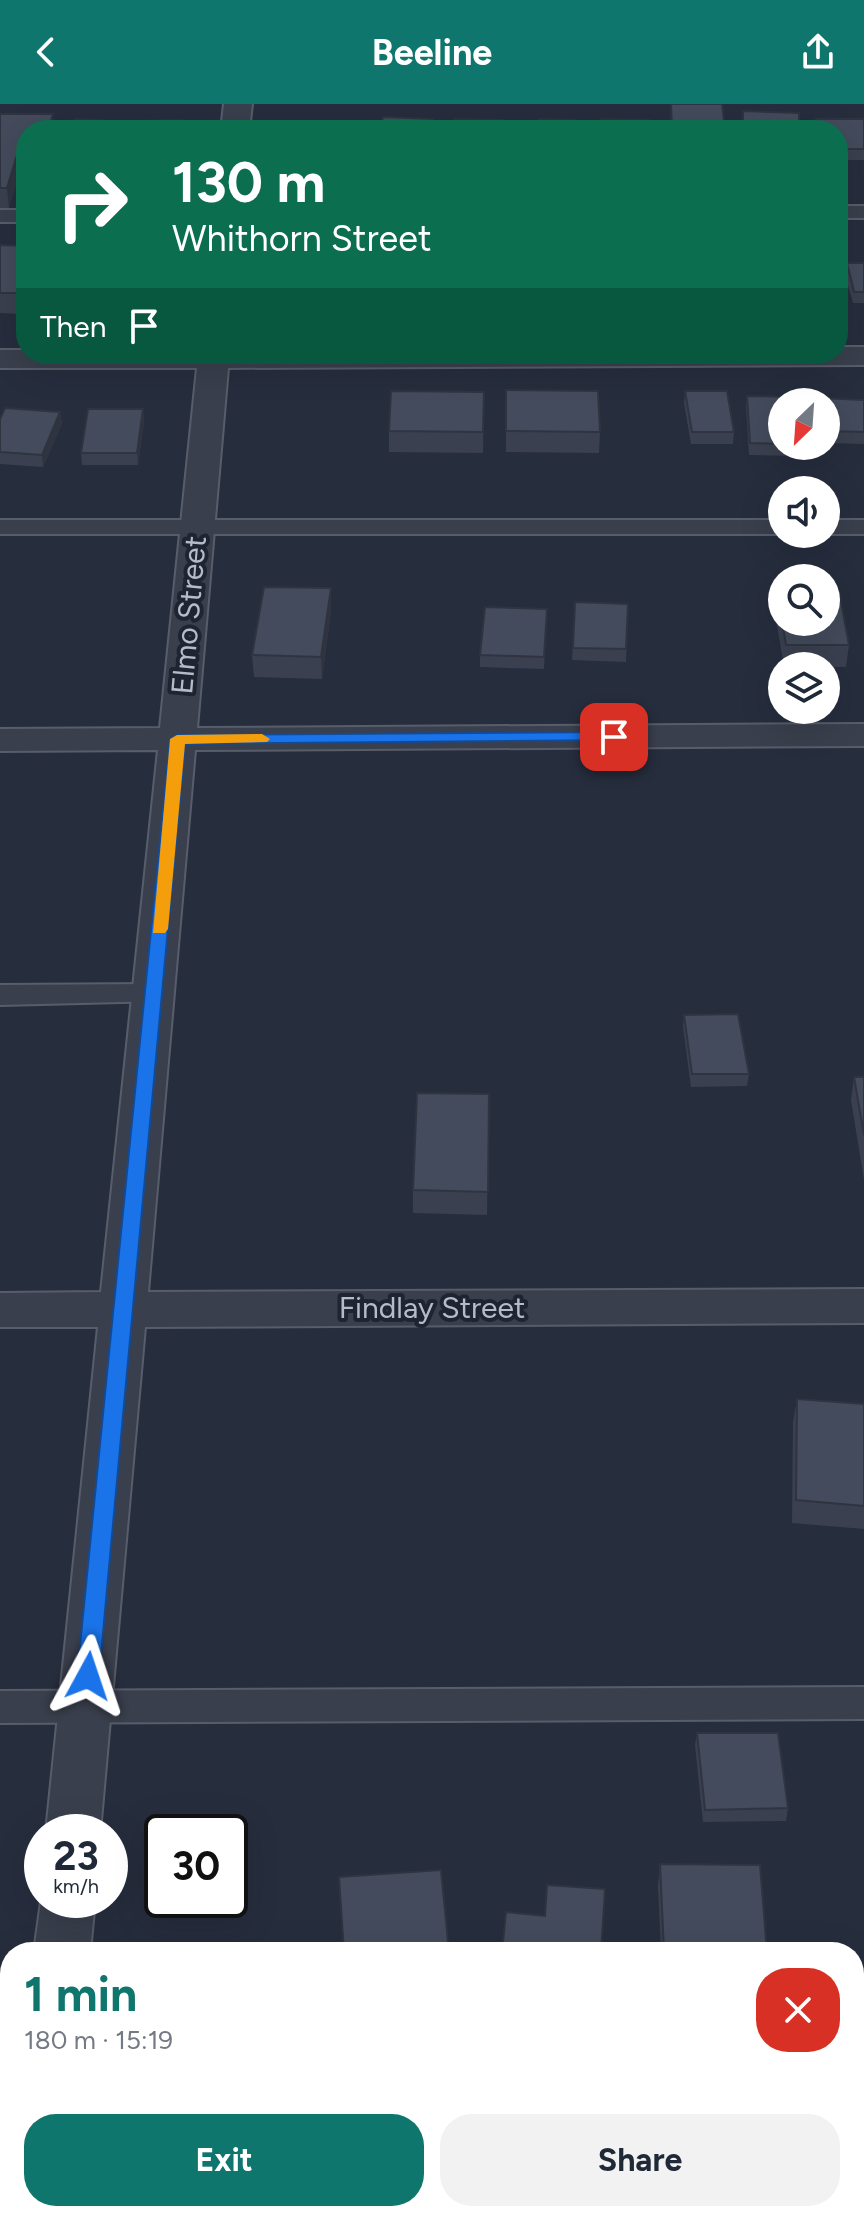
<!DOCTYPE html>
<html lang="en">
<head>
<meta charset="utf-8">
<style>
	body { margin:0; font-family:Figtree,sans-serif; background:#f2f2f3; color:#1f2937; height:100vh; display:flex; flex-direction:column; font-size:30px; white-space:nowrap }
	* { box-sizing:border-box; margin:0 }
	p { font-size:26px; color:#747a83 }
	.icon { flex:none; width:44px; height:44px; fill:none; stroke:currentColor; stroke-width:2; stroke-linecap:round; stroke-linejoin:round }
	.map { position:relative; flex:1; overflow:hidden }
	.drawer { position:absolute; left:0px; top:1838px; width:864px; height:280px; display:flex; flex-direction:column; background:#fff; border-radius:32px 32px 0 0; box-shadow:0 8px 32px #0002 }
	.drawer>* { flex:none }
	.hud { position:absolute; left:16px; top:16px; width:832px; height:244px; border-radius:32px; box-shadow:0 8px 32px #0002; background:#0b6e4f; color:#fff; overflow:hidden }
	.needle { width:52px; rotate:205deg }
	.buttons { position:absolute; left:768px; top:284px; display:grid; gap:16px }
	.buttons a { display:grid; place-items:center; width:72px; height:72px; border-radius:50%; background:#fff; box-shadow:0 8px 32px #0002; font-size:40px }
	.speed { position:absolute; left:24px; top:1710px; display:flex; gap:16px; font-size:40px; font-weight:700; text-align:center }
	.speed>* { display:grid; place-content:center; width:104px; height:104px; border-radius:50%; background:#fff; box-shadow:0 8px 32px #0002; line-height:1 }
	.speed small { font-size:20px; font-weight:400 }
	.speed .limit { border:4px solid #111; border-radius:12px; background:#fff; color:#111 }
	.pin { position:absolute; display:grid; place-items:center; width:68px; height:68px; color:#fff; margin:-34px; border-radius:16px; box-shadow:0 4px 12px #0006 }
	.me { position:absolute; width:88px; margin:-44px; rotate:5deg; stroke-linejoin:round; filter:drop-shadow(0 0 6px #0008) }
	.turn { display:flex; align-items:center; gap:28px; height:168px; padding:0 24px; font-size:36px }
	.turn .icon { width:104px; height:104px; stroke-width:2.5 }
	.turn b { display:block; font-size:56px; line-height:68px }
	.then { display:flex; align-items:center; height:76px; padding:0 24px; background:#0003; gap:16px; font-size:30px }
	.round { display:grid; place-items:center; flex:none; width:84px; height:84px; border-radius:32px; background:#f2f2f3 }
	.headline { display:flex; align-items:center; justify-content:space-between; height:136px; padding:0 24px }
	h1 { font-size:48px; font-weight:700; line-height:60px; color:#0f766e }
	.cta { display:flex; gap:16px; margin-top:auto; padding:16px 24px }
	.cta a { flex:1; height:92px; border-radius:32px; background:#0f766e; color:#fff; font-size:32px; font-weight:700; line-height:92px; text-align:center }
	.cta a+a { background:#f2f2f3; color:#1f2937 }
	header { display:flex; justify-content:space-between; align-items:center; height:104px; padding:0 24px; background:#0f766e; color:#fff; font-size:36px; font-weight:700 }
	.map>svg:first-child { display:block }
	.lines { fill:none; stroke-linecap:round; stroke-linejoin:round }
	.lane-casing { stroke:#585d6b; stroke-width:4 }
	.street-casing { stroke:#585d6b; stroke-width:4 }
	.lane { fill:#3a3f4d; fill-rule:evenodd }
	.street { fill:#3a3f4d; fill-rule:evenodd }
	.wall { fill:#3a404f }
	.shaded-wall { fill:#2f3440 }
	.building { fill:#434b5c; stroke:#2f3440; stroke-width:2 }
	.route { fill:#1a73e8; stroke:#114b97; stroke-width:2 }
	.slow { fill:#f59e0b }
	.labels { text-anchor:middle; stroke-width:8; stroke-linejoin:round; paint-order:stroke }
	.street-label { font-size:30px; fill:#b6bbc8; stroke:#1f2432 }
</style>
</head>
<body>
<header><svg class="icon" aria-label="back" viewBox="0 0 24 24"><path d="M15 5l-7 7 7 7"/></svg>Beeline<svg class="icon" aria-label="share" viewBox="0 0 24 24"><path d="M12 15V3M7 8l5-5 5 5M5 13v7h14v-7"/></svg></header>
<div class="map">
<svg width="864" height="2118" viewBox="0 0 864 2118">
	<rect width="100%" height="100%" fill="#262d3d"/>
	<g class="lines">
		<!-- lane casing -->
		<g class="lane-casing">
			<path id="lane" d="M838,102H864V114H838Z
				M0,106H26V118H0Z
				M0,416H782L784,430H0Z
				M826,416H864V430H824Z
				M153,880L164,883L168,890L164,897L0,901V881Z
				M864,1583V1615L0,1619V1587Z"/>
		</g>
		<!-- street casing -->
		<g class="street-casing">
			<path id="street" d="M224,0H252L249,26H221Z
				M838,243H864V261L228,264L197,624L864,620V642L195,646L148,1188L864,1185V1219L145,1223L100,1728H46L98,1223H0V1189L101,1188L158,646L0,647V625L160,624L197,264H0V246H26V250H838Z
				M42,1790V1796H95L90,1848H34Z
				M10,2100V2108H67L66,2118H6Z"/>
		</g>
		<!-- lane -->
		<use href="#lane" class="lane"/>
		<!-- street -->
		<use href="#street" class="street"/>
	</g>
	<!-- wall -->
	<path class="wall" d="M671,0L725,26H670Z
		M0,10L26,26V71H19L9,104H0Z
		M816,15H864V56H838V26H815Z
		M0,141L26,142L20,210L0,209Z
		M847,159H864V199H853L845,171Z
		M506,286L600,328L599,349L506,348Z
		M685,287L734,328L733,340H691L684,299Z
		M484,288L483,349L389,348V327Z
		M747,292L782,298V342H802L800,352L749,351L746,304Z
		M820,294L864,296V340L826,339V298H820Z
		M143,305L144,317L138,361H82L81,349Z
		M60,308L62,320L43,363L0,360V315Z
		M331,484V507L322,575L254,573L252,551Z
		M777,488L849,541L846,563L784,562L775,510Z
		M575,498L628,500L626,558L572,556Z
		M547,505L544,565L480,563V551Z
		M684,911L749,970L747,982L691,983L683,923Z
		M854,973H864V1076L851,996Z
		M489,990L487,1111L413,1109V1086Z
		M797,1295L864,1300V1425L792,1419L793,1318Z
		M697,1629L788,1704L786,1717L703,1718L695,1641Z
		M660,1760L767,1848H661L658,1782Z"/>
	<!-- shaded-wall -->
	<path class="shaded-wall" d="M53,10L54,26H48Z
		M17,51L19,71L9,104L7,84Z
		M26,166V193L20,210L17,189Z
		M143,305L144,317L138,361L137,349Z
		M60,308L62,320L43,363L42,351Z
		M331,484V507L322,575L321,553Z"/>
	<!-- building -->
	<path class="building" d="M671,0H722L725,26H672Z
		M743,7L799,9V26H743Z
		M0,10H53L48,26H26V51H17L7,84H0Z
		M383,13L433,15L431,26H380Z
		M76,15L126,18L122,26H70Z
		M454,15L503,16L502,26H453Z
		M539,15L576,16V26H539Z
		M601,15L649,16V26H601Z
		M816,15H864V45H838V26H818Z
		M183,16L182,26H131L132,17Z
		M0,141L26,142V166L17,189H0Z
		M847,159H864V188H854Z
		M506,286L598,287L600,328L506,327Z
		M391,287L484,288L483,328L389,327Z
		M685,287H727L734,328H692Z
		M747,292L797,293L798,298H782V340L750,339Z
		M820,294L864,296V328L826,327V298H821Z
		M5,304L60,308L42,351L0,348V315Z
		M88,305H143L137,349H81Z
		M264,483L331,484L321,553L252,551Z
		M839,487L849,541H786L782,518H826V488Z
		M777,488H782V517Z
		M575,498L628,500L626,545L573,544Z
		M485,503L547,505L544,553L480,551Z
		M738,910L749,970H692L684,911Z
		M854,973H864V1031Z
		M417,989L489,990L488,1088L413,1086Z
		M797,1295L864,1300V1402L796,1396Z
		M697,1629H778L788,1704L705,1706Z
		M660,1760L760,1761L767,1848H664Z
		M441,1766L449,1848H344L339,1773Z
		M547,1781L605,1785L601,1848H502L506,1808L545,1812Z"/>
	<!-- route -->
	<path class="route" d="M614,628L622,633L620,636L185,640L99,1572L95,1578H80L77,1572L170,635L177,631Z"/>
	<!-- slow -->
	<path class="slow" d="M262,630L270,635L267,638L185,640L168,825L165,829H153L170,635L177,631Z"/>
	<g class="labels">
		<!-- street labels -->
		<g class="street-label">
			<text transform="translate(189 511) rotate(-85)" y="10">Elmo Street</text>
			<text x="432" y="1214">Findlay Street</text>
		</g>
	</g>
</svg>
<div class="buttons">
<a><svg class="needle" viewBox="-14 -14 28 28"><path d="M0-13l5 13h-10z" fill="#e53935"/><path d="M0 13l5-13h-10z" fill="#747a83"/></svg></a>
<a><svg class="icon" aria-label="sound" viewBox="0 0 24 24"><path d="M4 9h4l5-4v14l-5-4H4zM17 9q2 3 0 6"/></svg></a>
<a><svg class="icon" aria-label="search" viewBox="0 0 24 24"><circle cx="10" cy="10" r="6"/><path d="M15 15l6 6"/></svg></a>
<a><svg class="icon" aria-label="layers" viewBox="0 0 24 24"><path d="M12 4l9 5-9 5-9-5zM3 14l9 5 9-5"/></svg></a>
</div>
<div class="speed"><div>23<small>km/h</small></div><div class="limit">30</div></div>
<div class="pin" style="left:614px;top:633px;background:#d93025"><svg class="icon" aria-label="arrive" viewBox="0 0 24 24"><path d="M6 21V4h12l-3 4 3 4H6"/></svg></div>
<svg class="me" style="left:88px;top:1572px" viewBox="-20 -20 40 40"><path d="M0-17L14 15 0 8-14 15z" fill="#1a73e8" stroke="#fff" stroke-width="4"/></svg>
<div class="hud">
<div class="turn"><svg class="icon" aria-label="right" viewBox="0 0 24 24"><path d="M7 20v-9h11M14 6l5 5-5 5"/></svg><div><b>130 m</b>Whithorn Street</div></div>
<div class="then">Then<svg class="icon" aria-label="arrive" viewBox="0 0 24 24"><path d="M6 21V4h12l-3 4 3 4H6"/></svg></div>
</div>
<section class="drawer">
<div class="headline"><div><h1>1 min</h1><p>180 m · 15:19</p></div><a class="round" style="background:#d93025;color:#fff"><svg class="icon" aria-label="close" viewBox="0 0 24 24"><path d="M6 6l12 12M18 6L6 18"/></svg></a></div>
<div class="cta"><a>Exit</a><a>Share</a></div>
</section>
</div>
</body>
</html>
